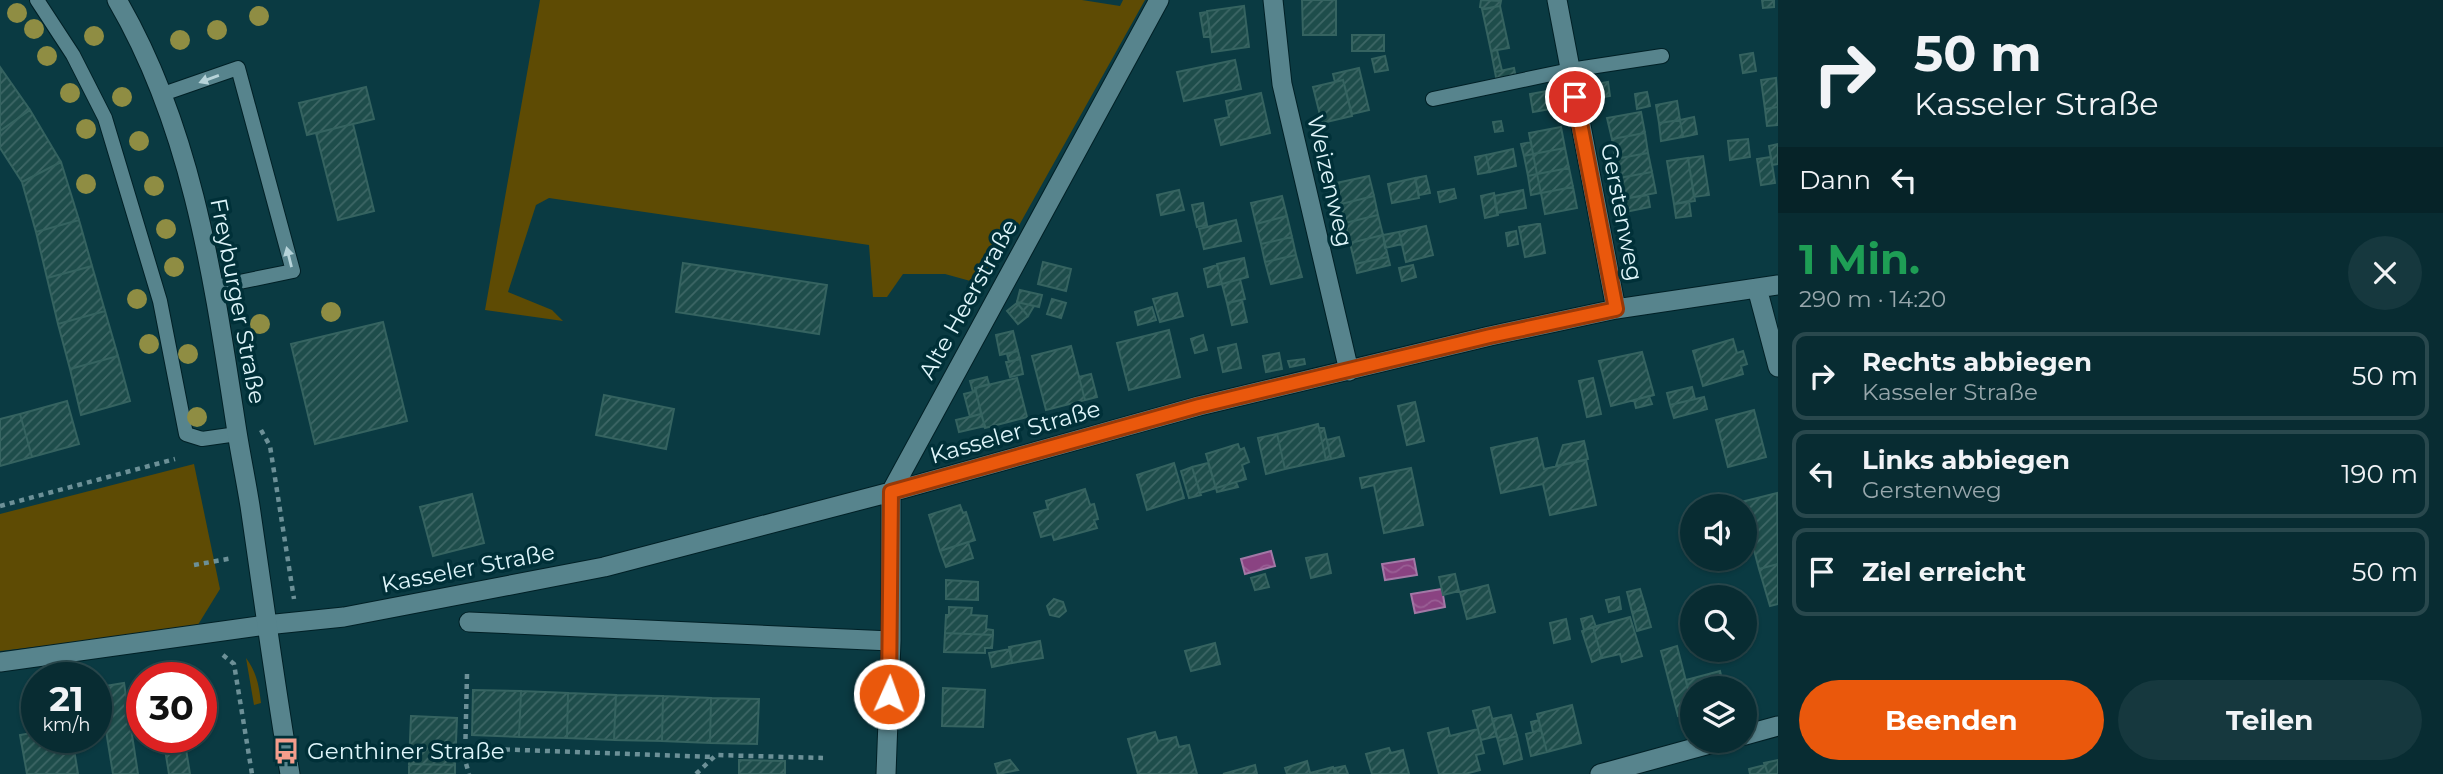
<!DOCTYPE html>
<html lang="de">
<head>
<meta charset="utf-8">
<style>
	body { margin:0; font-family:Montserrat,sans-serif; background:#16383e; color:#f1f3f6; height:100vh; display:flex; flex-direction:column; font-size:26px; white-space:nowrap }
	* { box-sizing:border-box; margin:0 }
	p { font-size:23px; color:#98a7ac }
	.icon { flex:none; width:38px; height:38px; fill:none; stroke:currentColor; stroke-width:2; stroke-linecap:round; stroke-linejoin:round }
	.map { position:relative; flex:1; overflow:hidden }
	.sheet { display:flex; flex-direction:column; background:#082c32; width:665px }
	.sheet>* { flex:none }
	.guide { background:#082c32; color:#f1f3f6; overflow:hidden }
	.fabs { position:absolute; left:1680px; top:494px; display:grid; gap:14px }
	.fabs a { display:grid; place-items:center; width:77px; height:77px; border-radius:50%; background:#082c32; box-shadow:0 2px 5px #0004,0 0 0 2px #29484d; font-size:35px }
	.speed { position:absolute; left:21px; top:662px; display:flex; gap:14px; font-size:35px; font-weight:700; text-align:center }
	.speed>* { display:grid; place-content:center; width:91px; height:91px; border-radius:50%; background:#082c32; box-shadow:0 2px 5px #0004,0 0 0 2px #29484d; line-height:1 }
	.speed small { font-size:18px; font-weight:400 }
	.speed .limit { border:10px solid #d22; background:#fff; color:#111 }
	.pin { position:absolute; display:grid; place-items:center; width:60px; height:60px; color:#fff; margin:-30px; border:4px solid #fff; border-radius:50%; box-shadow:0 2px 7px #0007 }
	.me { position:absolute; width:77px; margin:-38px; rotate:2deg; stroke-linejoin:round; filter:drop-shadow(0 0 5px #0008) }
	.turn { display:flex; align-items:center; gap:24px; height:147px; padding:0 21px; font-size:32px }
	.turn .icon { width:91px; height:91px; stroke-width:2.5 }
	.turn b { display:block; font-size:49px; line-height:60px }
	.then { display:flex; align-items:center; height:66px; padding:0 21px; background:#0003; gap:14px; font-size:26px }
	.round { display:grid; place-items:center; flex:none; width:74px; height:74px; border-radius:37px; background:#16383e }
	.summary { display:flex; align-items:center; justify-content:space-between; height:119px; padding:0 21px }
	h1 { font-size:42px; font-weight:700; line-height:52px; color:#1e9e55 }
	.button { display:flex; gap:14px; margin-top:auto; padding:14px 21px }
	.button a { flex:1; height:80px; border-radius:42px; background:#ea580c; color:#fff; font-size:28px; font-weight:700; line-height:80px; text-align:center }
	.button a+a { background:#16383e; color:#f1f3f6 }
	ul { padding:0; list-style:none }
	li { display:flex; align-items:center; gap:21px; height:88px; margin:0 14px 10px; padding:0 7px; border:4px solid #29484d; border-radius:14px }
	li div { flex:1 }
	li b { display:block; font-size:26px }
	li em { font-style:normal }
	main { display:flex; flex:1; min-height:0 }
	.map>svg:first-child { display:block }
	.green { fill:#5e4b04 }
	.water { fill:url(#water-waves); stroke:#a378a6; stroke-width:2 }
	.building { fill:url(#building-hatch); stroke:#356360; stroke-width:2 }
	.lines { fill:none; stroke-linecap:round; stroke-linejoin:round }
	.service-casing { stroke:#002026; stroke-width:16 }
	.minor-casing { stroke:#002026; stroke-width:21 }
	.tertiary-casing { stroke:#002026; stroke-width:21 }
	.path { stroke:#6c9097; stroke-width:4.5; stroke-dasharray:5 5; stroke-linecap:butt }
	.service { stroke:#57848d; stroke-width:14 }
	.minor { stroke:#57848d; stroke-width:19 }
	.tertiary { stroke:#57848d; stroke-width:19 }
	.tree { fill:#8f8d43 }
	.oneway { fill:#b6d3d9 }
	.route-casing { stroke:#983908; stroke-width:18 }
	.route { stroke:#ea580c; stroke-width:12 }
	.labels { text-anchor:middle; stroke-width:7; stroke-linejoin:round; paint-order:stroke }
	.street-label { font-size:23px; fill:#def5fa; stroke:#003038 }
	.poi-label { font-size:23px; fill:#def5fa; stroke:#003038; text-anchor:start }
</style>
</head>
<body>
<main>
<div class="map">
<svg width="1778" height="774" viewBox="0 0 1778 774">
	<defs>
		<pattern id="water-waves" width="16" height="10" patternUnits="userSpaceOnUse" patternTransform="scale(1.75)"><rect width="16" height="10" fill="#8a4382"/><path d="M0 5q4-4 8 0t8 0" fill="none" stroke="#9a5f95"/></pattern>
		<pattern id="building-hatch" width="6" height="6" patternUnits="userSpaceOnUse" patternTransform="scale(1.75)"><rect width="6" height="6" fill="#1e4d4b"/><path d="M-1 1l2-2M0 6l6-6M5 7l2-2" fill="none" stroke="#3e6766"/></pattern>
	</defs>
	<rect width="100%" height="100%" fill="#0a3a42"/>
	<!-- green -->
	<path class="green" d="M540,0H1082L1120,6L1123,0H1145L994,270L986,278L974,282L945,274H903L887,297H873L869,245L549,198L536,205L508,292L552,310L563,321L485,310Z
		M194,464L220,589L196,628L0,651V514Z
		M246,658C257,673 259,686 261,703L254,705Z"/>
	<!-- water -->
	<path class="water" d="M1271,551L1275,566L1245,574L1241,559Z
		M1414,559L1417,575L1385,580L1382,564Z
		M1442,589L1445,607L1415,613L1411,594Z"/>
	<!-- building -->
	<path class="building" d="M1302,0H1336V35H1303Z
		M1481,0L1501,1L1500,6L1486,9L1480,7Z
		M1762,0H1774V7L1763,8Z
		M1244,6L1249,47L1212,52L1207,11Z
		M1500,6L1509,48L1491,51L1482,9Z
		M1207,12L1211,37H1204L1200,13Z
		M1352,35H1384V51H1352Z
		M1497,50L1502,71L1495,72L1491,51Z
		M1753,53L1756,71L1743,73L1740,55Z
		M1385,56L1388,70L1375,72L1372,59Z
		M1235,60L1241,89L1184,101L1177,72Z
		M0,67L30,110L0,131Z
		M1359,68L1369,110L1352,114L1343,80L1335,82L1333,74Z
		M1514,68L1516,78L1497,82L1495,72Z
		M1776,78L1778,107L1765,109L1761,80Z
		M1343,80L1352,116L1322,123L1313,87Z
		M1608,82L1610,96L1592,99L1590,85Z
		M366,87L374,119L307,135L299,103Z
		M1553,90L1556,108L1533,112L1530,94Z
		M1647,92L1650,106L1637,109L1635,94Z
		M1261,93L1270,133L1221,145L1215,120L1229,117L1226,101Z
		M1677,101L1680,120L1659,123L1656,105Z
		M1778,107V125L1767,126L1765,109Z
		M30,110L61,162L22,182L0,148V131Z
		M1641,112L1645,133L1612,139L1607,118Z
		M1694,117L1697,134L1683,137L1680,120Z
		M1680,120L1683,137L1661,141L1659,123Z
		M1501,121L1503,131L1495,132L1493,122Z
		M353,124L374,211L338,220L316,133Z
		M1561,127L1565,148L1533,154L1529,133Z
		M1645,133L1648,153L1615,159L1612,139Z
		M1748,139L1750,157L1730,160L1728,141Z
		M1531,142L1533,154L1524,156L1521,144Z
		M1778,144V164L1772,165L1769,146Z
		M1565,148L1569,168L1537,174L1533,154Z
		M1513,149L1516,166L1490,172L1486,155Z
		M1648,153L1652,172L1619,178L1615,159Z
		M1533,154L1537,174L1528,176L1524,156Z
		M1486,155L1490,172L1478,174L1475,157Z
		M1703,156L1709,195L1694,197L1688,158Z
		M1771,157L1775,183L1761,185L1757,159Z
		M1688,158L1695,201L1674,204L1667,161Z
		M61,162L79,220L36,232L22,182Z
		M1569,168L1573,187L1541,193L1537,174Z
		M1652,172L1656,193L1623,199L1619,178Z
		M1537,174L1541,193L1531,195L1528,176Z
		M1369,176L1374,196L1341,204L1336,183Z
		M1426,176L1430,193L1419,195L1415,178Z
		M1415,178L1419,198L1392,203L1388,184Z
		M1573,187L1577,208L1545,214L1541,193Z
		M1454,189L1456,198L1440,202L1438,192Z
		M1179,190L1184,210L1161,215L1157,195Z
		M1523,190L1526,208L1497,213L1494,196Z
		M1494,193L1498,215L1485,218L1481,196Z
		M1648,195L1650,207L1625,212L1623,199Z
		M1282,196L1287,216L1256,224L1251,203Z
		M1374,196L1378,215L1345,223L1341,204Z
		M1689,201L1691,216L1676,218L1674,204Z
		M1203,203L1207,225L1197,227L1192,205Z
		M1378,215L1383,235L1350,243L1345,223Z
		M1287,216L1292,237L1261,244L1256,224Z
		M79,220L92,266L47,278L36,232Z
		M1236,220L1241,241L1204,249L1199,229Z
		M1537,224H1540L1545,253L1525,257L1519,227Z
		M1426,226L1433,255L1406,262L1399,232Z
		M1516,231L1518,244L1508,246L1506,233Z
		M1399,232L1402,244L1385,248L1383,235Z
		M1383,235L1388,257L1355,264L1350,243Z
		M1292,237L1296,255L1265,262L1261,244Z
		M1296,255L1302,277L1271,284L1265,262Z
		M1388,257L1390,265L1357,273L1355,264Z
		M1244,258L1248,277L1222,284L1217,264Z
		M1043,262L1071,269L1066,291L1038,284Z
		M683,263L827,285L819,334L676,312Z
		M1217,265L1222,284L1208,287L1204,269Z
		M1413,265L1416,277L1402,281L1399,268Z
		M92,266L105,311L58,324L47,278Z
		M1240,279L1245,299L1227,303L1222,284Z
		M1020,290L1042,295L1039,307L1017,302Z
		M1177,293L1183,316L1160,322L1153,299Z
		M1052,299L1066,303L1061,318L1047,314Z
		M1242,300L1247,322L1232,325L1227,303Z
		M1017,302L1034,306L1028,316L1017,303Z
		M1017,303L1028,316L1018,324L1007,311Z
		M1152,307L1156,320L1138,325L1135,312Z
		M105,311L118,356L70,369L58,324Z
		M383,322L407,421L315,444L291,344Z
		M1169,330L1180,377L1129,390L1117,343Z
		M1013,331L1018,351L1000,355L996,335Z
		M1203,335L1207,350L1195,353L1191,339Z
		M1733,339L1737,353L1743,351L1747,364L1741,366L1743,374L1703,386L1693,351Z
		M1236,344L1241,368L1223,372L1218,348Z
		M1071,346L1085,400L1046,410L1032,356Z
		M1018,351L1020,359L1009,362L1007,354Z
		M1642,352L1654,395L1611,406L1599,361Z
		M1279,353L1282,369L1266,372L1263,356Z
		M118,356L130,401L81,415L70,369Z
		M1020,359L1023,374L1010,377L1006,362Z
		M1304,359L1305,364L1290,367L1288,361Z
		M1091,374L1097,397L1085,400L1079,377Z
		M987,377L989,384L975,388L976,391L973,392L970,381Z
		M1017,378L1027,417L985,428L975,388Z
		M1593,378L1601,414L1587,417L1579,381Z
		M1692,387L1695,399L1670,405L1667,393Z
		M976,391L981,414L970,417L964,394Z
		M604,395L674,409L666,449L596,435Z
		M1649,396L1652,404L1636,408L1634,400Z
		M1704,397L1707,409L1674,418L1670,405Z
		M67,401L79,444L32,457L20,414Z
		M1415,402L1424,441L1407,445L1398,406Z
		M1754,410L1766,457L1728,467L1716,420Z
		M20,414L32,457L0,466V419Z
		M981,414L985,426L959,432L956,420Z
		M1318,424L1326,460L1285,469L1277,434Z
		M1319,428H1324L1331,459L1326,460Z
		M1277,434L1285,469L1266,474L1258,438Z
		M1339,437L1344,456L1331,459L1327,440Z
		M1537,438L1544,469L1586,460L1596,505L1550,515L1543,484L1501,493L1491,448Z
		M1584,441L1588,459L1556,466L1563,445Z
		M1238,444L1240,450L1244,448L1249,462L1242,465L1246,479L1216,488L1206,454Z
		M1174,463L1184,498L1147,510L1137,475Z
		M1208,463L1216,488L1200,493L1192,467Z
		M1192,467L1201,495L1189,498L1181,471Z
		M1411,468L1423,525L1384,533L1374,485L1362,488L1360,478Z
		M1236,482L1238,487L1217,492L1216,488Z
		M1085,489L1090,505L1094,504L1098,519L1094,520L1097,528L1054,540L1052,534L1041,537L1034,513L1048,509L1046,501Z
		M1777,493L1778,564L1759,569L1745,516V506H1742L1741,502Z
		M472,494L484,543L433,556L420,507Z
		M960,505L963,513L966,512L975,540L940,551L929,515Z
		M968,542L973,558L946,567L940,551Z
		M1327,554L1331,573L1311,578L1306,558Z
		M1778,564V604L1770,606L1759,569Z
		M1265,574L1269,587L1255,590L1251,578Z
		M1455,574L1459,591L1443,595L1439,577Z
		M946,580L978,582V600L946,599Z
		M1488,585L1495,612L1467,619L1460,592Z
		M1640,589L1646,609L1632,612L1627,592Z
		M1619,597L1621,609L1609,612L1606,600Z
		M1054,599L1063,602L1066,611L1059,617L1050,615L1047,606Z
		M949,607L972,608L971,615L987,616L986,629L993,630V635L945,633L946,615H949Z
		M1646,609L1651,627L1637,631L1632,612Z
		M1592,616L1596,627L1584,630L1581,619Z
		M1630,617L1642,656L1622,662L1620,654L1602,658L1593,627Z
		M1566,619L1570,639L1554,643L1550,623Z
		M1593,627L1602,658L1592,662L1582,631Z
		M945,633L993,635L992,648H985V653L944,652Z
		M1040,641L1043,658L1012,663L1009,647Z
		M1215,643L1220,664L1191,671L1185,651Z
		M1677,646L1692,705V712L1678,716L1661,651Z
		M1010,649L1012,663L992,667L989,653Z
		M1720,671L1724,688H1692V705L1686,680Z
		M124,683L138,774H113L99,687Z
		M943,688L985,690L983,727L942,726Z
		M473,690L521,691L519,737L472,735Z
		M521,691L568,693L567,738L519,737Z
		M568,693L616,695L614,740L567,738Z
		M616,695L663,696L662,741L614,740Z
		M663,696L711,698L710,743L662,741Z
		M711,698L759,699L757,744L710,743Z
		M1572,705L1581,743L1547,752L1537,714Z
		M1489,707L1497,736L1481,740L1473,711Z
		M1511,715L1517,736L1498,741L1492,719Z
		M411,716L457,718L455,765L409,764Z
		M1539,720L1541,730L1533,732L1531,722Z
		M1448,728L1450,736L1478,729L1484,753L1476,755L1480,770L1465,774H1439L1428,733Z
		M1541,730L1547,752L1531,756L1526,734Z
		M37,732V737H72L78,774H27L20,735Z
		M1155,732L1158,741L1176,737L1179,747L1189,745L1197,774H1138L1128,739Z
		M1517,736L1522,759L1504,764L1498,741Z
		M163,737H184L190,774H169Z
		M1389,748L1391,753L1403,750L1409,774H1372L1366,754Z
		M739,760L785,761V774H739Z
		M1010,760L1018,770L998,774L995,764Z
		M1778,760V774H1768L1764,763Z
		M1307,761L1310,773L1333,767L1335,774H1287L1285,768Z
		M409,764L455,765V774H409Z
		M1255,765L1257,774H1223Z
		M1765,765L1768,774H1750L1749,769Z
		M1345,766L1348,774H1337L1335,768Z"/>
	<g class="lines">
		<!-- service casing -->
		<g class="service-casing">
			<path id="service" d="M37,0L73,55L105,118L160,301L186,434L202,439L237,434
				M163,94L238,68L293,271L215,287
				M1433,99L1570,70L1662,56"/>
		</g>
		<!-- minor casing -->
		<g class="minor-casing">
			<path id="minor" d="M1273,0L1282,84L1349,371
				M1557,0L1616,309
				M1757,288L1778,367
				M469,622L891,641
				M0,662L266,625L344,617L604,567L891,492L1199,406L1490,336L1616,309L1778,285
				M1745,735L1778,726
				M886,774L891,641V492L1159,0
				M1600,774L1724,740"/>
		</g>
		<!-- tertiary casing -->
		<g class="tertiary-casing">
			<path id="tertiary" d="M117,0C194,132 214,284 237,432C241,457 246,481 250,506C263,595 275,685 290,774"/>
		</g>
		<!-- path -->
		<path class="path" d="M261,430L270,446L294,599
			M0,506L175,459
			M194,565L233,558
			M223,655L234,664L252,774
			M467,674L465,760L469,774
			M465,748L714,757
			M696,774L716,755L823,758"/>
		<!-- service -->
		<use href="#service" class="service"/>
		<!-- minor -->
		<use href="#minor" class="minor"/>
		<!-- tertiary -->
		<use href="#tertiary" class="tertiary"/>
	</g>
	<!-- trees -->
	<g class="tree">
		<circle cx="17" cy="13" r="10"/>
		<circle cx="259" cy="16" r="10"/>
		<circle cx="34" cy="29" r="10"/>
		<circle cx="217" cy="30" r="10"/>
		<circle cx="94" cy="36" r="10"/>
		<circle cx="180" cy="40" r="10"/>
		<circle cx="47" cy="56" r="10"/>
		<circle cx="70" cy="93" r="10"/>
		<circle cx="122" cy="97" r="10"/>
		<circle cx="86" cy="129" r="10"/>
		<circle cx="139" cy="141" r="10"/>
		<circle cx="86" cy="184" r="10"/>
		<circle cx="154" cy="186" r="10"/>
		<circle cx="166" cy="229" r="10"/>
		<circle cx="174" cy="267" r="10"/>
		<circle cx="137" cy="299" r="10"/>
		<circle cx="331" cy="312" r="10"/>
		<circle cx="260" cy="324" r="10"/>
		<circle cx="149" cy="344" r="10"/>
		<circle cx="188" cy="354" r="10"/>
		<circle cx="197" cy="417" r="10"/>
	</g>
	<!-- one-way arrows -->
	<defs><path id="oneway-solid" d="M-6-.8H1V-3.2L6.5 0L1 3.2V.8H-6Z" transform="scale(1.75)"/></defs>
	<g class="oneway">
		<use href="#oneway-solid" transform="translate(209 79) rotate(160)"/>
		<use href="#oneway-solid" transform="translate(289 257) rotate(-104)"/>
	</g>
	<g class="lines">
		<!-- route casing -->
		<g class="route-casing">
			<path id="route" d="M889,694L891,492L1199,406L1490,336L1616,309L1575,97"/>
		</g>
		<!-- route -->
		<use href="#route" class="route"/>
	</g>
	<!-- icons -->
	<defs>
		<g id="bus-bare" transform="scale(2.1)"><path d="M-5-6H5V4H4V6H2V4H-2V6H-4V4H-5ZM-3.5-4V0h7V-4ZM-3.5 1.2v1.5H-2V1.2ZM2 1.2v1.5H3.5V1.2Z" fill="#f49d8c" stroke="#003038" stroke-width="2.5" paint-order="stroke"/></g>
	</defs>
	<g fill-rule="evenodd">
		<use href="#bus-bare" x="286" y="751"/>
	</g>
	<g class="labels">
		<!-- street labels -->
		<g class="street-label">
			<text transform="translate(1330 181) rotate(77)" y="8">Weizenweg</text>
			<text transform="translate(1622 212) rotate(79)" y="8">Gerstenweg</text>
			<text transform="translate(968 299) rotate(-61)" y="8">Alte Heerstraße</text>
			<text transform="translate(238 301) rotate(79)" y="8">Freyburger Straße</text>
			<text transform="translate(1015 432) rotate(-16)" y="8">Kasseler Straße</text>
			<text transform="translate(468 568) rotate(-11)" y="8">Kasseler Straße</text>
		</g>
		<!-- poi labels -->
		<g class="poi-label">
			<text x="307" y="759">Genthiner Straße</text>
		</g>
	</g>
</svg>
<div class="fabs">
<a><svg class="icon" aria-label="sound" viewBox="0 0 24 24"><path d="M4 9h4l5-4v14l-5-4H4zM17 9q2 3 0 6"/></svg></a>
<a><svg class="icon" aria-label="search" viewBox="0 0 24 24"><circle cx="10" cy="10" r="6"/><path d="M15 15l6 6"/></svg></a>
<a><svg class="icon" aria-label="layers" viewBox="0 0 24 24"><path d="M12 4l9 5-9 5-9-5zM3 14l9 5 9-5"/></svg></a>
</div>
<div class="speed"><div>21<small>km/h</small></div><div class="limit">30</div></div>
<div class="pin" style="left:1575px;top:97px;background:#d93025"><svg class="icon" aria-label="arrive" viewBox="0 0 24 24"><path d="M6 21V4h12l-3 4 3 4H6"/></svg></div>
<svg class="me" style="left:889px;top:694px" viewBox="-20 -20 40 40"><circle r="17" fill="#ea580c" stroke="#fff" stroke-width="3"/><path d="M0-11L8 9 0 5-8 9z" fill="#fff"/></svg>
</div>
<section class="sheet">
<div class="guide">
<div class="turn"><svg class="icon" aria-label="right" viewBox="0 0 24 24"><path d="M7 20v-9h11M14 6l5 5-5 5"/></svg><div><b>50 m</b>Kasseler Straße</div></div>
<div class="then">Dann<svg class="icon" aria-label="left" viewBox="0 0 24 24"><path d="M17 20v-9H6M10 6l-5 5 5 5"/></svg></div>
</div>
<div class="summary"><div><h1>1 Min.</h1><p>290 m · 14:20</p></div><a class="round"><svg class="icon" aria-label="close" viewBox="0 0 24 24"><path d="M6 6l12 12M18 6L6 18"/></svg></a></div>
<ul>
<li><svg class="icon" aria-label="right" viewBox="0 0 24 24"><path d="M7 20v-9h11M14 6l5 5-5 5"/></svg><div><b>Rechts abbiegen</b><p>Kasseler Straße</p></div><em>50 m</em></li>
<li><svg class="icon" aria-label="left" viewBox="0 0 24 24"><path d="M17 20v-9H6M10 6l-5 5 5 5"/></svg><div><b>Links abbiegen</b><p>Gerstenweg</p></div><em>190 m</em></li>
<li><svg class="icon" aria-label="arrive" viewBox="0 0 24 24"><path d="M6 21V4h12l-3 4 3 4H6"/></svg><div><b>Ziel erreicht</b></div><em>50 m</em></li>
</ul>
<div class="button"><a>Beenden</a><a>Teilen</a></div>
</section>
</main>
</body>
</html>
